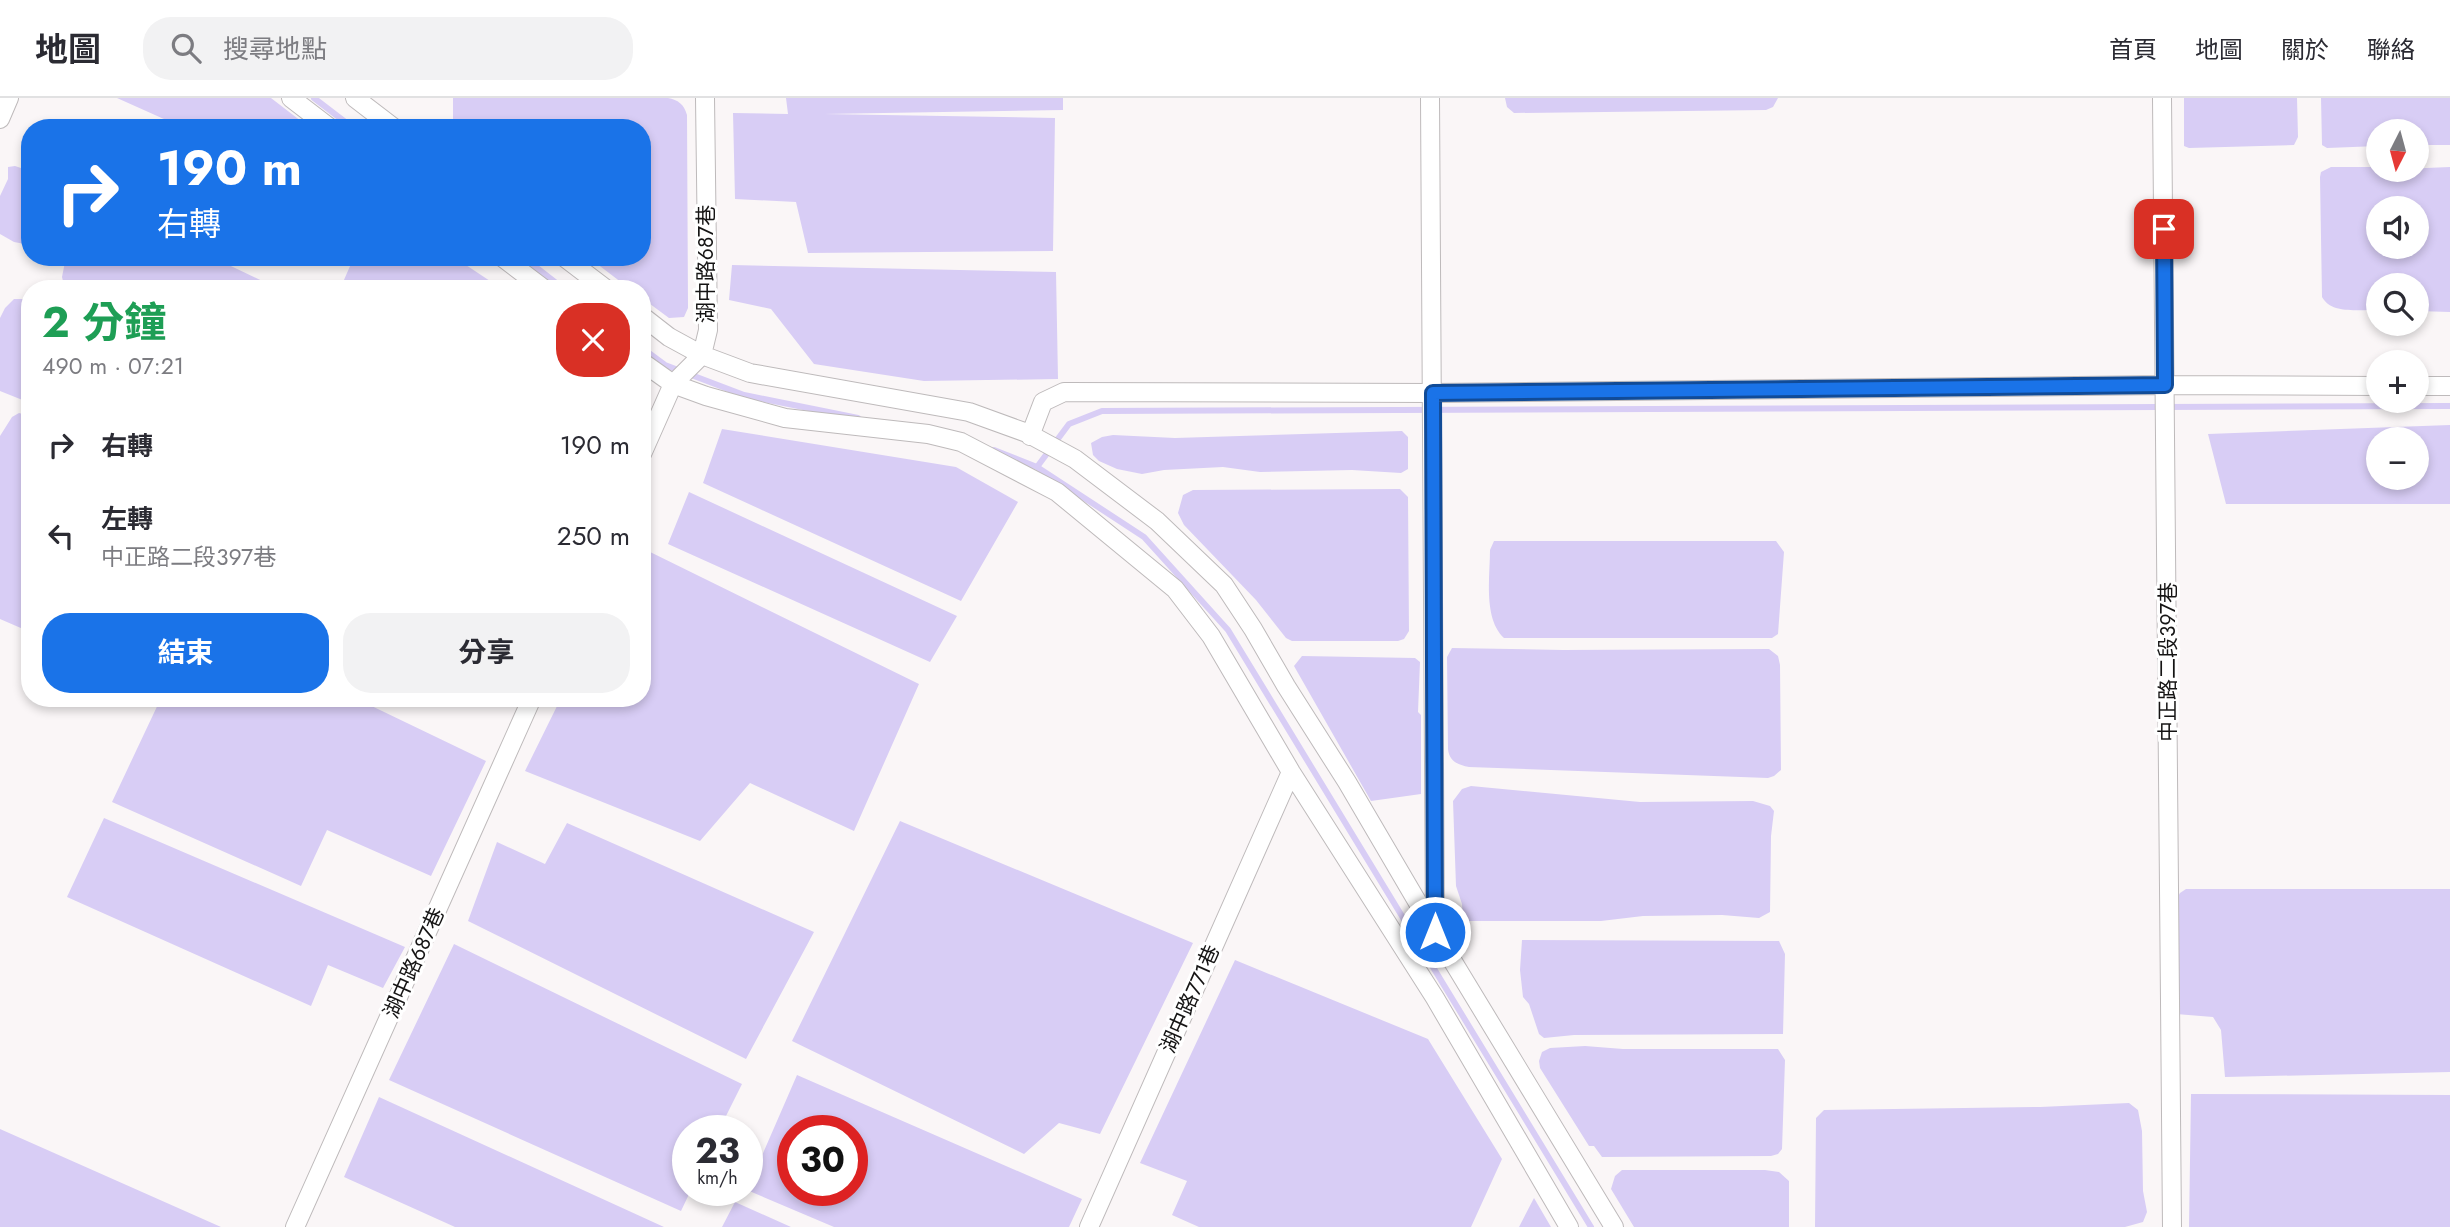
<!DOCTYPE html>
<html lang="zh-TW">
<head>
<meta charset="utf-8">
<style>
	body { margin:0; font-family:Jost,"Noto Sans TC",sans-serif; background:#f2f2f3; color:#2b2b33; height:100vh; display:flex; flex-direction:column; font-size:26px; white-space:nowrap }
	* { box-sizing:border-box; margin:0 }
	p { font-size:23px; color:#7c7c81 }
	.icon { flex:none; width:38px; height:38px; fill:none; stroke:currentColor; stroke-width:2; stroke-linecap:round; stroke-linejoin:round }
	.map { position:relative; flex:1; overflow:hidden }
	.side { position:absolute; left:21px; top:182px; width:630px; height:427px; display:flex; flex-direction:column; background:#fff; border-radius:28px; box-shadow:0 4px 10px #0003 }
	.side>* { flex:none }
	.hud { position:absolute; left:21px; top:21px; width:630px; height:147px; border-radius:28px; box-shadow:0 4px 10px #0003; background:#1a73e8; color:#fff; overflow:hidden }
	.needle { width:46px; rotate:186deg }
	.buttons { position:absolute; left:2366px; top:21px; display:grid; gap:14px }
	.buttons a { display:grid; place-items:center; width:63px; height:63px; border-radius:50%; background:#fff; box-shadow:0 4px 10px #0003; font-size:35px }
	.speed { position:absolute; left:672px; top:1017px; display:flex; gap:14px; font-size:35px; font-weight:700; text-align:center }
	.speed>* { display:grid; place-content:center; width:91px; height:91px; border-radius:50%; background:#fff; box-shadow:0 4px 10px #0003; line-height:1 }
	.speed small { font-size:18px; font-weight:400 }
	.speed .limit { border:10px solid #d22; background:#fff; color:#111 }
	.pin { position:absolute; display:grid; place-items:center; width:60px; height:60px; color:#fff; margin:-30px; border-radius:14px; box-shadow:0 4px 10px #0006 }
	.me { position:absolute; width:77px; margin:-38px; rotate:0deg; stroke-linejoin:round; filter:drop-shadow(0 0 5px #0008) }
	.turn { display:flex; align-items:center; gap:24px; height:147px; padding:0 21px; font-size:32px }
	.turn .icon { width:91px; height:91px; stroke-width:2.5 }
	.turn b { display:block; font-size:49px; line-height:60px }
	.round { display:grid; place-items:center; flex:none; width:74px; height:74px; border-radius:28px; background:#f2f2f3 }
	.headline { display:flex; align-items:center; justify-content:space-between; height:119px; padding:0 21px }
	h1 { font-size:42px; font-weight:700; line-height:52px; color:#1e9e55 }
	.cta { display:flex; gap:14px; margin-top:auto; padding:14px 21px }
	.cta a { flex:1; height:80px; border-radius:28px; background:#1a73e8; color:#fff; font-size:28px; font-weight:700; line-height:80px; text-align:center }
	.cta a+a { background:#f2f2f3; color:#2b2b33 }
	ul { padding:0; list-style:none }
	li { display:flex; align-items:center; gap:21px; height:91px; padding:0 21px }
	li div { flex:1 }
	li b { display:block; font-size:26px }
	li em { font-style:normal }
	header { display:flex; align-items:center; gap:42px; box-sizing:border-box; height:98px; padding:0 35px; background:#fff; border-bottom:2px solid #e1e1e2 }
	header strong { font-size:33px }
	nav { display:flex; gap:38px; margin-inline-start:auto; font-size:24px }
	.search { width:490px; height:63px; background:#f2f2f3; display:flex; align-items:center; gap:18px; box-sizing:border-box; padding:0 24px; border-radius:28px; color:#7c7c81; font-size:26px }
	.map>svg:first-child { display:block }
	.water { fill:#d8cdf5; fill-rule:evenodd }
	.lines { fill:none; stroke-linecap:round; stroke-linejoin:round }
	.stream { stroke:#d8cdf5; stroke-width:6 }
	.street-casing { stroke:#bebabb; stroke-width:20 }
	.street { stroke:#fff; stroke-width:18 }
	.route-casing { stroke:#114b97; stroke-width:18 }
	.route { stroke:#1a73e8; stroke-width:12 }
	.labels { text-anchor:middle; stroke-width:6; stroke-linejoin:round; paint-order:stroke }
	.street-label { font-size:21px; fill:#151414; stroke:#fff }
</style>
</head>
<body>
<header>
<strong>地圖</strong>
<div class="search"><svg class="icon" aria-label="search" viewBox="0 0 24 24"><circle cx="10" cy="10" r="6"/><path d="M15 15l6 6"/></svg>搜尋地點</div>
<nav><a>首頁</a><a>地圖</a><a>關於</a><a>聯絡</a></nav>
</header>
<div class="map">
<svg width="2450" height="1129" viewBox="0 0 2450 1129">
	<rect width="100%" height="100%" fill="#faf6f7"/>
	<!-- water -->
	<path class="water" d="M117,0H271L310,30H184Z
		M453,0H668C678,2 684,6 687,17L688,210L684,219L669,220L642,200V191H630L588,159H642V30H453Z
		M786,0H1063V12L824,16L1055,20L1053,153L808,155L796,104L735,101L733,15L788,16Z
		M1505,0H1778L1773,9L1766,12L1514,15L1507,9Z
		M2184,0H2297L2298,39L2294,47L2189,50L2184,48Z
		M2321,0H2450V47H2417V33H2378V48L2327,50L2322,47Z
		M15,68L30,73V147L14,144L0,136V98L8,81V69Z
		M2331,69H2378V72L2450,69V214L2417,213V187H2378V212C2360,211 2332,217 2322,199L2320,79L2321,74ZM2378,110H2417V149H2378Z
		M63,159H212L279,191H65L62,179L65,164Z
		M354,159H454L502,191H340Z
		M732,167L1056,174L1058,281L924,283L814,266L771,211L729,202Z
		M14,201H22L30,204V305L0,293V220L5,210Z
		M19,315L30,318V534L0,521V338L12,319Z
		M2450,327V406H2226L2208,336ZM2378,341H2417V380H2378Z
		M722,331L956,369L1018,404L961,503L703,385Z
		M1402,333L1408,339V371L1401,375L1352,372L1260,374L1223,369L1164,372L1142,376L1117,371L1099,363L1093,357L1091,345L1102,339L1113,337L1175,340Z
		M1400,391L1408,399L1409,533L1404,541L1398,543H1292L1286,540L1256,502L1184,427L1178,415L1183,397L1193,392Z
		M689,394L957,518L930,564L668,446Z
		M1494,443H1776L1784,454L1778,536L1772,540H1504C1483,520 1490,479 1490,452Z
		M642,450L919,586L854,733L750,685L700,743L525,673L561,600H642Z
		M1452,550L1563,552L1769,551L1778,558L1780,567L1781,672L1774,678L1768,680L1469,669C1458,667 1449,663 1448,651L1447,559Z
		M1302,558L1415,560L1420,564L1418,614L1421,617V696L1371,703L1294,568Z
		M161,600H355L486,663L431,778L327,732L301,788L112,704Z
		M1471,688L1640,704L1753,703L1770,708L1774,713L1771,738L1770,814L1759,820L1722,817L1643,818L1601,823H1463L1462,806L1456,788L1453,703L1462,691Z
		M104,720L405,849L383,890L328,867L311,908L67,799Z
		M900,723L1193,845L1100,1036L1059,1025L1024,1056L792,943Z
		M567,725L814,834L746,961L468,823L497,744L545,766Z
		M2186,791H2450V974L2225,979L2221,932L2213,919L2176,916V802L2180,795Z
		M1522,842L1779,843L1785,856L1783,936L1574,937L1544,940L1539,936L1529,906L1523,899L1520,872Z
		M454,846L742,986L719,1032H688V1092H691L681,1113L389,982Z
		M1235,862L1428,941L1502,1061L1471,1129H1199L1172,1117L1187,1083L1140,1065Z
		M1585,948L1623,951H1778L1785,962L1782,1051L1778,1056L1771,1058L1602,1059L1594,1048H1589L1540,970L1539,963L1542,954L1550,950Z
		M797,977L1082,1101L1069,1129H834L747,1092ZM793,1032H852V1092H793Z
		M2191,996L2450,997V1129H2189Z
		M379,999L664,1129H455L344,1079Z
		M2129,1005L2138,1012L2142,1033L2143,1093L2147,1114L2143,1124L2125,1129H1815L1816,1020L1824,1012L2040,1009Z
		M0,1031L221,1129H0Z
		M1622,1072H1765L1779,1074L1789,1083V1129H1634L1611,1091L1615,1078Z
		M1534,1100L1551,1129H1519Z
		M735,1104L791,1129H722Z"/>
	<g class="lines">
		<!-- stream -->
		<path class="stream" d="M314,0L353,30
			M523,159L564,191
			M642,250L665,267L744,297L858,320
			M994,352L1037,369L1144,439L1228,532L1591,1129
			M1037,369L1069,326L1102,313L2450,308"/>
		<!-- street casing -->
		<g class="street-casing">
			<path id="street" d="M291,0L330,30
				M355,0L394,30
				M1430,0L1435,833
				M2162,0L2172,1129
				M0,21L9,0
				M502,159L544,191
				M564,159L606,191
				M642,218L669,239L702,257L750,275L969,314L1027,335L1075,361L1157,423L1224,487L1253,531L1286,588L1347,684L1435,834L1614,1129
				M642,264L673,286L706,298L785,320L928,336L961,344L1057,394L1175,491L1211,538L1291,674L1435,900L1569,1129
				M2417,288H2450
				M1030,338L1043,304L1064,294L1433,295L2166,287L2378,288
				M642,356L673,286L702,257L708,232L705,0
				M295,1129L532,600
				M1089,1129L1291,674"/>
		</g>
		<!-- street -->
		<use href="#street" class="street"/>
	</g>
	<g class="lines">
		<!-- route casing -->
		<g class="route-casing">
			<path id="route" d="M1435,834L1433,295L2165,287L2164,131"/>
		</g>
		<!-- route -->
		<use href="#route" class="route"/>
	</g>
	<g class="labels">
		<!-- street labels -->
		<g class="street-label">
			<text transform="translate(706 166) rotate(-90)" y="7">湖中路687巷</text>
			<text transform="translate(2168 564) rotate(-90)" y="7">中正路二段397巷</text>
			<text transform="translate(414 865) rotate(-66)" y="7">湖中路687巷</text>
			<text transform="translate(1190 901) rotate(-66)" y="7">湖中路771巷</text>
		</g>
	</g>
</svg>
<div class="buttons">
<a><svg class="needle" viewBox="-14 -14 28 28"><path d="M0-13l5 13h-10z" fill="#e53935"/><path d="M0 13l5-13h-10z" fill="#7c7c81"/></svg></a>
<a><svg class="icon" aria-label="sound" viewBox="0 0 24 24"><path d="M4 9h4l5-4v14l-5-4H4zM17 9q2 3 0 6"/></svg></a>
<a><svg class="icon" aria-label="search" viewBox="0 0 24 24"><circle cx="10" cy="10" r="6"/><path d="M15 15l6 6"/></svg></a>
<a>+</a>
<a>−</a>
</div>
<div class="speed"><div>23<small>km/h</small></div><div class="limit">30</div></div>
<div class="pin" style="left:2164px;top:131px;background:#d93025"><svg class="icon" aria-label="arrive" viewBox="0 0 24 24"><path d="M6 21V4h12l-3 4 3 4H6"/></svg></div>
<svg class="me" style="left:1435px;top:834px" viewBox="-20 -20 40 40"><circle r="17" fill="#1a73e8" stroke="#fff" stroke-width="3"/><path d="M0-11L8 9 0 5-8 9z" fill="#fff"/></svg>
<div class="hud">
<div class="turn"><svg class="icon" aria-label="right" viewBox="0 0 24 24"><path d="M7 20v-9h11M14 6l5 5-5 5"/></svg><div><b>190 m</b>右轉</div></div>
</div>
<section class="side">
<div class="headline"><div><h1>2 分鐘</h1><p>490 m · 07:21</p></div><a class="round" style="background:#d93025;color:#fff"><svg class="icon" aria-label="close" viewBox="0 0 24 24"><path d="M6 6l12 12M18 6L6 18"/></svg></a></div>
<ul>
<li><svg class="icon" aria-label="right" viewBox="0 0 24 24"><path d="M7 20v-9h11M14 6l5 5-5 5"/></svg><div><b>右轉</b></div><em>190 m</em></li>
<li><svg class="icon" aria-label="left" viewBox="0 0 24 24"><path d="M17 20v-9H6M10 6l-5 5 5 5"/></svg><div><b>左轉</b><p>中正路二段397巷</p></div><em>250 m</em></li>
</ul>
<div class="cta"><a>結束</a><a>分享</a></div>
</section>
</div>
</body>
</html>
